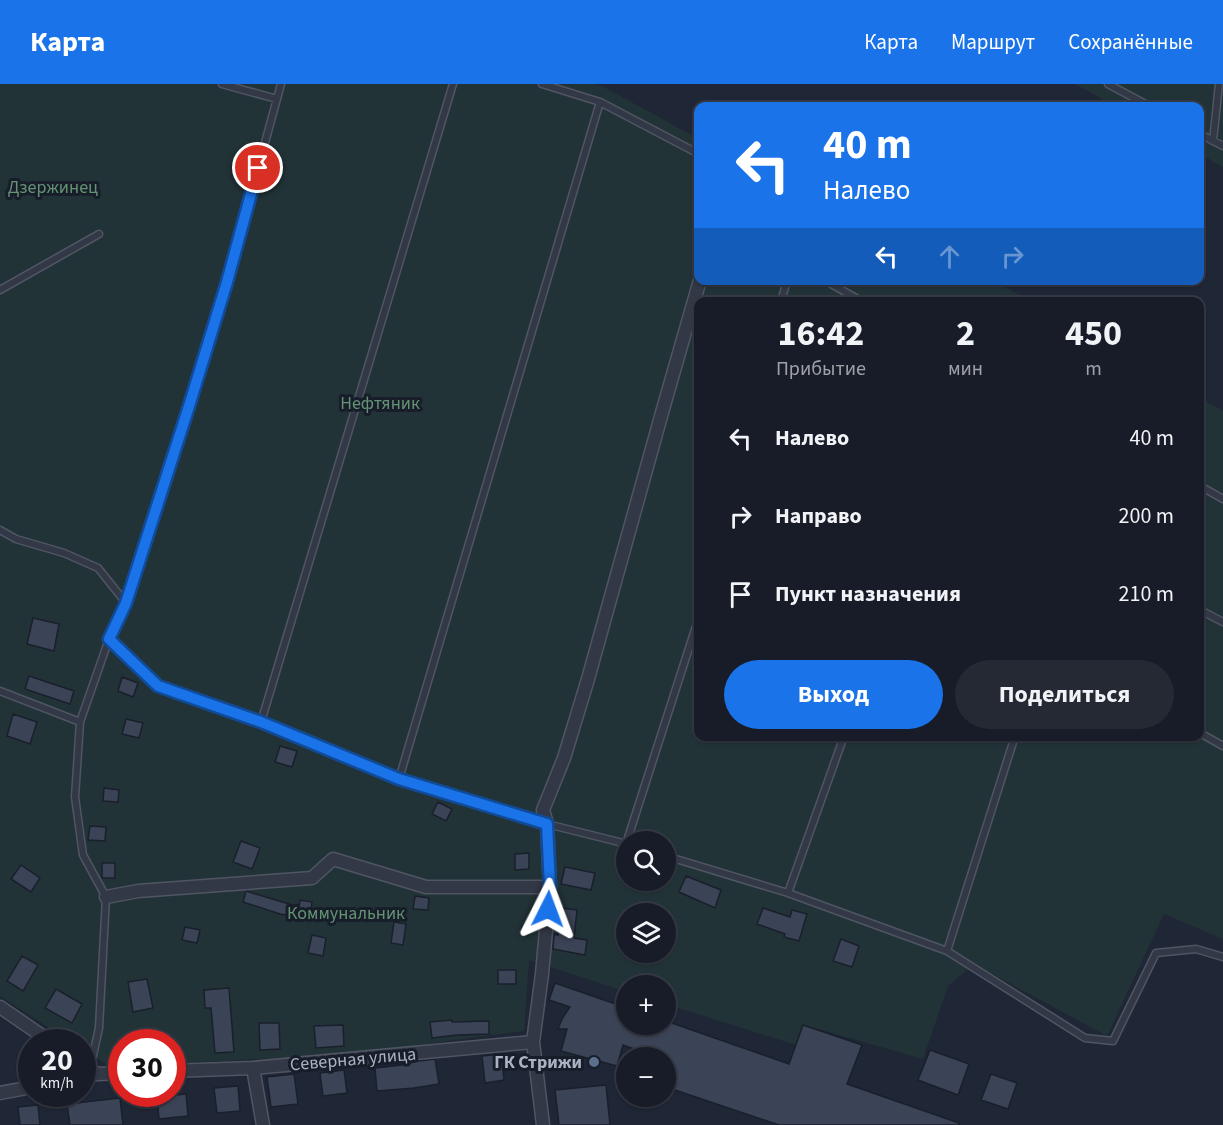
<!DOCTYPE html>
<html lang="ru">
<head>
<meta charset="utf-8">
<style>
	body { margin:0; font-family:"Source Sans 3",sans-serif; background:#242934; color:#f1f3f6; height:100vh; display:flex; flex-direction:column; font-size:22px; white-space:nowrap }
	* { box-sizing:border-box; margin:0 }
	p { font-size:20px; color:#9ea1a8 }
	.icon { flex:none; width:33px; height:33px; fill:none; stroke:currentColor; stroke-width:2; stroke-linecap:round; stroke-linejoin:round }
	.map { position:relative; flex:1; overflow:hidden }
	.details { position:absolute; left:694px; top:213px; width:510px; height:444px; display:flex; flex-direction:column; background:#171c28; border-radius:12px; box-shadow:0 2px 4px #0004,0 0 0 2px #363a45 }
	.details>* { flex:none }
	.guide { position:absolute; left:694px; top:18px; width:510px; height:183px; border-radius:12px; box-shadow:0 2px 4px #0004,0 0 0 2px #363a45; background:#1a73e8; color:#fff; overflow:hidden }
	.controls { position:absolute; left:616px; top:747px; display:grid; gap:12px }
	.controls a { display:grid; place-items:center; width:60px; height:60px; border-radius:50%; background:#171c28; box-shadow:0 2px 4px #0004,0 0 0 2px #363a45; font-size:30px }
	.speed { position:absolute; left:18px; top:945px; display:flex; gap:12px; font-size:30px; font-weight:700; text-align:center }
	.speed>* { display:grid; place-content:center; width:78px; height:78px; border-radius:50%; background:#171c28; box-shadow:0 2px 4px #0004,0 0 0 2px #363a45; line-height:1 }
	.speed small { font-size:15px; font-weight:400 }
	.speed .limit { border:9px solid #d22; background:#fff; color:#111 }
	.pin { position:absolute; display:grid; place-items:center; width:51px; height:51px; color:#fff; margin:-26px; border:3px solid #fff; border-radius:50%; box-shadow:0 2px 6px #0007 }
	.me { position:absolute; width:66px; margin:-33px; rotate:3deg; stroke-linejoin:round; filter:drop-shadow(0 0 4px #0008) }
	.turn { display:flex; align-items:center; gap:21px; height:126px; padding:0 30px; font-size:27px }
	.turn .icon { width:78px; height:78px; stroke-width:2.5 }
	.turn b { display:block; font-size:42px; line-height:51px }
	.lanes { display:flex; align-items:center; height:57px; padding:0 30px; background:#0003; justify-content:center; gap:30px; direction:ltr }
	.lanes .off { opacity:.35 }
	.eta { display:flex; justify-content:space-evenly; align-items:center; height:102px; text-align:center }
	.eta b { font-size:36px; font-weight:700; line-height:42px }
	.button { display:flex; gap:12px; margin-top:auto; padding:12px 30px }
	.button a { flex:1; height:69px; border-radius:36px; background:#1a73e8; color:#fff; font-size:24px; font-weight:700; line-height:69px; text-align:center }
	.button a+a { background:#242934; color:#f1f3f6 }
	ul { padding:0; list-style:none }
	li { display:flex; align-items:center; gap:18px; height:78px; padding:0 30px }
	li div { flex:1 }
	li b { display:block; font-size:22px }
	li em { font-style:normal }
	header { display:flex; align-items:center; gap:36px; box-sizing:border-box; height:84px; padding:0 30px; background:#1a73e8; color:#fff }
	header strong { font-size:28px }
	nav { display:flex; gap:33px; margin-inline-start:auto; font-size:21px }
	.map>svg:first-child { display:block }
	.green { fill:#223337; fill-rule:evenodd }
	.building { fill:#3b4356; stroke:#1a1f2c; stroke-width:1.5 }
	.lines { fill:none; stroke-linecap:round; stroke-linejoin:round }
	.lane-casing { stroke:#505564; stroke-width:9 }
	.street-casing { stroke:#505564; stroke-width:15 }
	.lane { stroke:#323846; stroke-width:6 }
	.street { stroke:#323846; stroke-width:12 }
	.route-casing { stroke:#114b97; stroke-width:15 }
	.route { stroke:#1a73e8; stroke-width:10 }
	.service-dot { fill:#5c6f8a; stroke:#181d2a; stroke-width:2 }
	.labels { text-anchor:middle; stroke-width:6; stroke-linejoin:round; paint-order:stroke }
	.park-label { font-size:18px; fill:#649374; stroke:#181d2a }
	.street-label { font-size:18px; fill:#acb2c3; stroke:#181d2a }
	.poi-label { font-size:18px; font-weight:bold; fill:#acb2c3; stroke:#181d2a; text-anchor:end }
</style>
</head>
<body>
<header>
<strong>Карта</strong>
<nav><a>Карта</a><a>Маршрут</a><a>Сохранённые</a></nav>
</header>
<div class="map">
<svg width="1223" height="1041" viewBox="0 0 1223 1041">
	<rect width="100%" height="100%" fill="#1f2635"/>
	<!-- green -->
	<path class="green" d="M0,0H595L602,2L699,55V196L994,197L1031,217L699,218V652H1200V314L1223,327V855L1164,830L1107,952L974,880L948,902L923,975L804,941L796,961L666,920V902H627V908L529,876L524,947L358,969L173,980L172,958H122L121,983L112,984L83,966L82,958H71L0,912ZM627,758H666V796H627ZM627,830H666V868H627Z
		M1075,0H1223V83L1200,70V22H1115Z"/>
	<!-- building -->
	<path class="building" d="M33,534L59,540L54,567L27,560Z
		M29,592L74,607L70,620L25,605Z
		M122,593L138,599L133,613L118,607Z
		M13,630L37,638L30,660L7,652Z
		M126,635L143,639L139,654L122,650Z
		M280,662L297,667L292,683L275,678Z
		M104,704L119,706L118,718L103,717Z
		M438,718L452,725L446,737L432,730Z
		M90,742L106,743L105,757L88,756Z
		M241,757L260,764L252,785L233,778Z
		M529,769V785L515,786V770Z
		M102,779H115V794H102Z
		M21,781L40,794L31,808L11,795Z
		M565,783L595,789L591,806L561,800Z
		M686,792L721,806L715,824L679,808Z
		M246,807L299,823L300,816L312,818L311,826H312L310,835L280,830L243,818Z
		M415,812L429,814L428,826L413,825Z
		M561,824L577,826L574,854L587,856L585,871L553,865L554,850L558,851Z
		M763,824L790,833L792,826L807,830L799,857L784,853L785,850L757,840Z
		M394,838L406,840L403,861L391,859Z
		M185,843L200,846L197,859L182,856Z
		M312,851L326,854L323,872L308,869Z
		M841,855L859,862L852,883L833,877Z
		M22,872L38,881L23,907L7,897Z
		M498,886H516V900H498Z
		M147,895L153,924L133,928L128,898Z
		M555,899L627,924V940H666V937L789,980L803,941L862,961L847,1000L959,1039V1041H779L666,1003V974H660L623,961L617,982L561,967L567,945H558L562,935L570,923L549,916Z
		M229,904L234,968L215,969L211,924H205L204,906Z
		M56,905L82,920L72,939L45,924Z
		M452,936V938L489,937V950L457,951L432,954L430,938Z
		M259,939H279L280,965L260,966Z
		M343,941L344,962L316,964L314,942Z
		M930,966L969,980L958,1011L918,996Z
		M501,970L504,996L485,999L482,972Z
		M435,975L439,1000L414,1004L377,1007L375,984L410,980V978Z
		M344,986L347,1009L323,1012L320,989Z
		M294,990L298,1020L271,1023L267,993Z
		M991,990L1017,999L1008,1025L981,1016Z
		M606,1001L610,1041H559L555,1006Z
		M238,1002L240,1027L217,1029L214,1004Z
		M186,1010L188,1032L159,1035L157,1013Z
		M120,1014L123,1041H70L67,1020Z
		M38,1021L40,1041H20L18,1023Z"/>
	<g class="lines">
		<!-- lane casing -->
		<g class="lane-casing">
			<path id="lane" d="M222,0L277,15
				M542,0L600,18L699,70
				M1108,0L1149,22
				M1200,50L1223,62
				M1213,57L1219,0
				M824,196L863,218
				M0,206L99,150
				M781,218L787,196
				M1200,402L1223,415
				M0,446L16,455L64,469L98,484L126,519
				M1200,526L1223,538
				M109,555L158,602L261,638L399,695L547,740L627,760
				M0,607L80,638
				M261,638L453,0
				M1200,649L1223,662
				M399,695L600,18
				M626,760L699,533
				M666,772L788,809L947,867L1085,954L1113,957L1156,869L1196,865L1223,873
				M788,809L844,652
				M947,867L1015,652
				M90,985L99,944L106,813L83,771L75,713L80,638L109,555L126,519L190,319L227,198L281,0"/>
		</g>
		<!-- street casing -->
		<g class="street-casing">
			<path id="street" d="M106,813L138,807L312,794L333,775L426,803H550
				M0,923L51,958
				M82,980L97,990
				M253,984L263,1041
				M172,987L253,984L533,958
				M82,993L97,990L122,989
				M0,1009L32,1003
				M543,1041L533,958L542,890L550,803L547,740L543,726L564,674L588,595L663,325L700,196"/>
		</g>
		<!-- lane -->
		<use href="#lane" class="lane"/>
		<!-- street -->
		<use href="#street" class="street"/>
	</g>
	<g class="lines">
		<!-- route casing -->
		<g class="route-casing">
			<path id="route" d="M258,84L227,198L190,319L126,519L109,555L158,602L261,638L399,695L547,740L550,803L548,825"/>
		</g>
		<!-- route -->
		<use href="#route" class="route"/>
	</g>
	<!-- markers -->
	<circle class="service-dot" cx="594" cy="978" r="6"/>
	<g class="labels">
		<!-- park labels -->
		<g class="park-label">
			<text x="53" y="109">Дзержинец</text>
			<text x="380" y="325">Нефтяник</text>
			<text x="346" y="835">Коммунальник</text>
		</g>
		<!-- street labels -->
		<g class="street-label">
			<text transform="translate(353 975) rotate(-5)" y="6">Северная улица</text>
		</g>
		<!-- poi labels -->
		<g class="poi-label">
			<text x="582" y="984">ГК Стрижи</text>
		</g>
	</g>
</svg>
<div class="controls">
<a><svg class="icon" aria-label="search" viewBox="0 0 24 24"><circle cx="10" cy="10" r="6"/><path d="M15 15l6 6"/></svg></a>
<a><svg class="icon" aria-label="layers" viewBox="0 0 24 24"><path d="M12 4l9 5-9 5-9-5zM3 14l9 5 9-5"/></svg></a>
<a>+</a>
<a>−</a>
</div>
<div class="speed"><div>20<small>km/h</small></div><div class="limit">30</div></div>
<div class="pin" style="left:258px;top:84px;background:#d93025"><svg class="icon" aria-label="arrive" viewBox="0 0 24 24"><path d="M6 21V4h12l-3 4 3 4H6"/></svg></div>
<svg class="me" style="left:548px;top:825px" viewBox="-20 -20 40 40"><path d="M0-17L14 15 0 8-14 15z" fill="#1a73e8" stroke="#fff" stroke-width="4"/></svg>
<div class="guide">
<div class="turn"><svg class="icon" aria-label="left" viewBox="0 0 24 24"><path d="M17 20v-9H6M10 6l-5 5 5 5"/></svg><div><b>40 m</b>Налево</div></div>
<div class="lanes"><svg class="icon" aria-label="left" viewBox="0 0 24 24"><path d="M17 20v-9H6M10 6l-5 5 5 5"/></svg><svg class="icon off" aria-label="ahead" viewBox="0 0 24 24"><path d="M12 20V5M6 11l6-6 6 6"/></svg><svg class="icon off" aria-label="right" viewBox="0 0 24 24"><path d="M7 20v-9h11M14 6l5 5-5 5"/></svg></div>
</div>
<section class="details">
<div class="eta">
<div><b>16:42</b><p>Прибытие</p></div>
<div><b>2</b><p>мин</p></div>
<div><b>450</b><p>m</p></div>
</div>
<ul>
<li><svg class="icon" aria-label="left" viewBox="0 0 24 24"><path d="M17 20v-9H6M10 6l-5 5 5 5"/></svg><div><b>Налево</b></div><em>40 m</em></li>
<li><svg class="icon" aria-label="right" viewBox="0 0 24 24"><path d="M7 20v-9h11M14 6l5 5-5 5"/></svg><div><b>Направо</b></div><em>200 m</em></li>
<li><svg class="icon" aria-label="arrive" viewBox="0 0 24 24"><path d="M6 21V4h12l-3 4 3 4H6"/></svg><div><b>Пункт назначения</b></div><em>210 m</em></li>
</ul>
<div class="button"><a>Выход</a><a>Поделиться</a></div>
</section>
</div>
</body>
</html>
